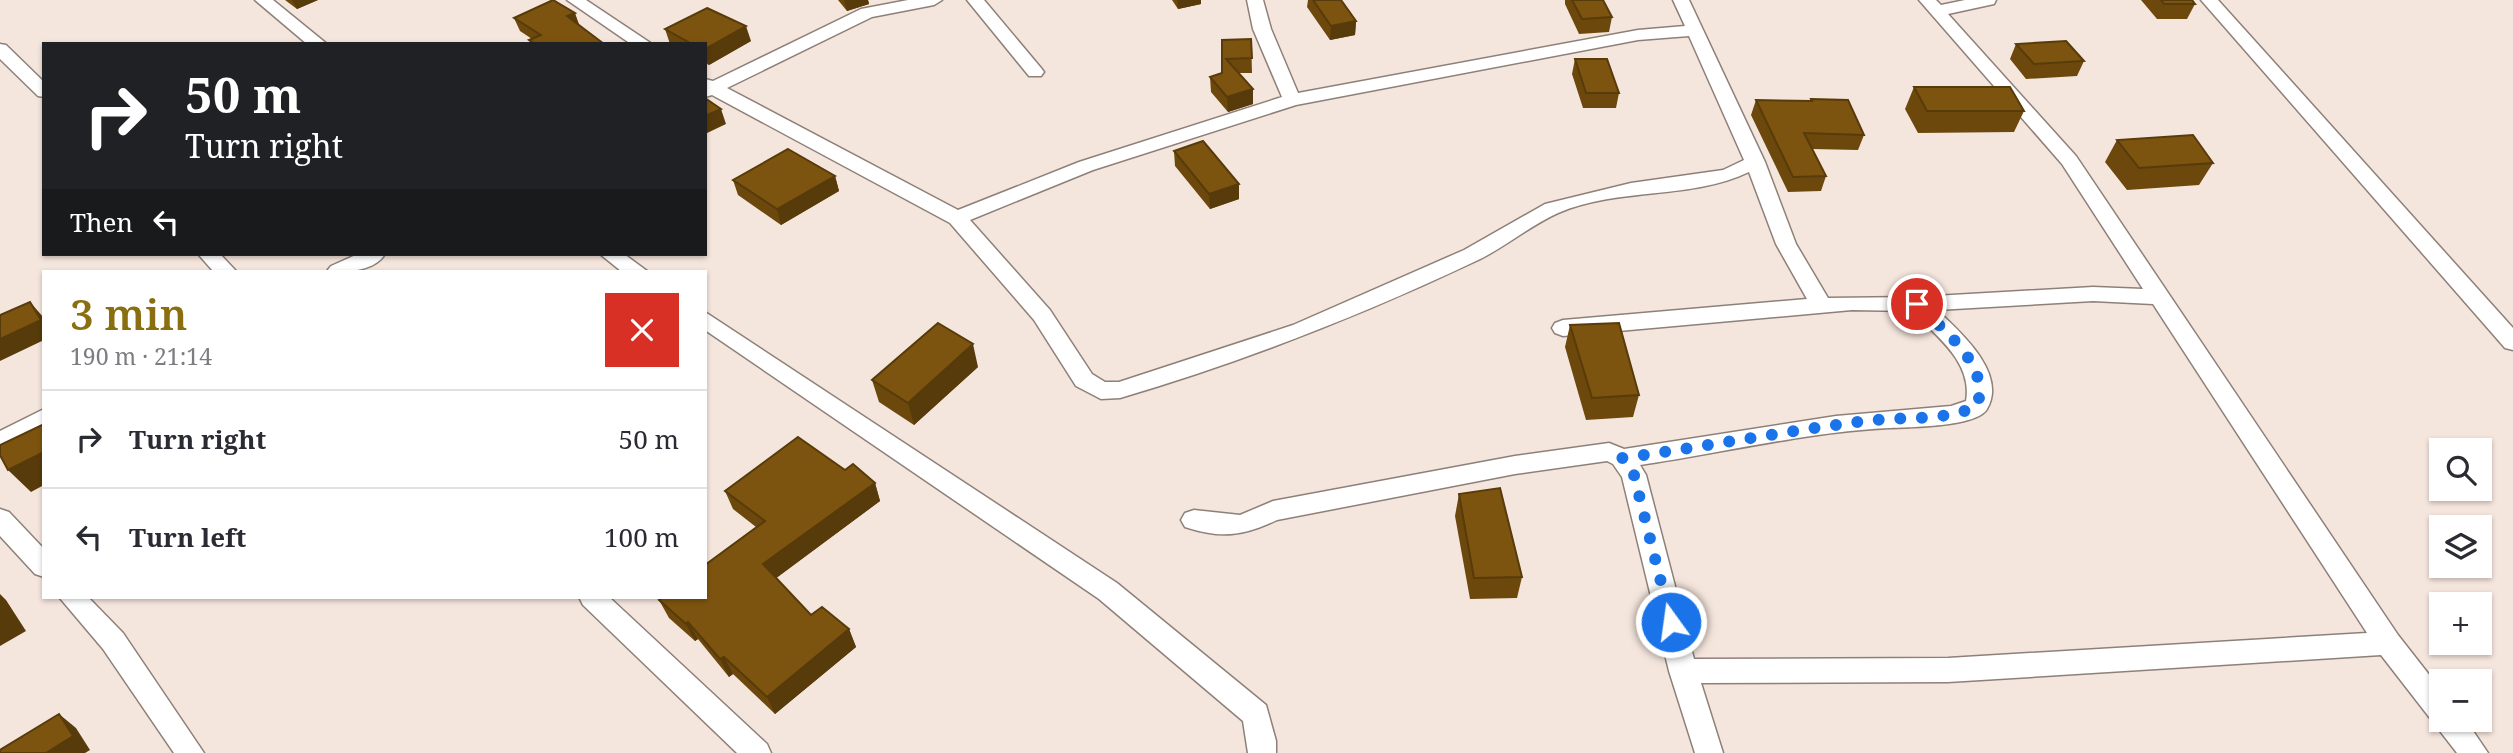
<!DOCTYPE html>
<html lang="en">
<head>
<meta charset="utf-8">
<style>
	body { margin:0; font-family:"Noto Serif",serif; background:#f7f7f7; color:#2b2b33; height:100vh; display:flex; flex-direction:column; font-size:26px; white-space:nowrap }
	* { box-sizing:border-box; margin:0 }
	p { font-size:23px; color:#7c7c81 }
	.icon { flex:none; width:38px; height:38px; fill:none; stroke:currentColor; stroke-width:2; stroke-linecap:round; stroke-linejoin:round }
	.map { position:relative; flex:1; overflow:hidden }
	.sheet { position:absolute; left:42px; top:270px; width:665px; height:329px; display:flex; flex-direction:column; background:#fff; border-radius:0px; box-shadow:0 2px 5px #0004 }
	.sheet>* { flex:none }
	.top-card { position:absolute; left:42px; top:42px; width:665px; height:214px; border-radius:0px; box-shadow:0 2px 5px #0004; background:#202124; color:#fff; overflow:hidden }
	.buttons { position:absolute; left:2429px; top:438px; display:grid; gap:14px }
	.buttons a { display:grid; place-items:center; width:63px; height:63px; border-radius:0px; background:#fff; box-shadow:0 2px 5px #0004; font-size:35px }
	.pin { position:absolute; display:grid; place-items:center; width:60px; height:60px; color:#fff; margin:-30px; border:4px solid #fff; border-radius:50%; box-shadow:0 2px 7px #0007 }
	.me { position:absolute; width:77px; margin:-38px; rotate:346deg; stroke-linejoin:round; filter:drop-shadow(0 0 5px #0008) }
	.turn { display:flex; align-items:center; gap:24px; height:147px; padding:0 28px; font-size:32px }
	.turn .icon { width:91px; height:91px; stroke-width:2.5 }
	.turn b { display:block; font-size:49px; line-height:60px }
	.then { display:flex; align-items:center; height:66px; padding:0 28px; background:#0003; gap:14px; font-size:26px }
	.round { display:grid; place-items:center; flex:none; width:74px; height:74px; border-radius:0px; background:#f7f7f7 }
	.overview { display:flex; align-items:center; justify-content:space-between; height:119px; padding:0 28px }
	h1 { font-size:42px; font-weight:600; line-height:52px; color:#8a6f10 }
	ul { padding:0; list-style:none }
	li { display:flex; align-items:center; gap:21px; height:98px; padding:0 28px; border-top:2px solid #e1e1e2 }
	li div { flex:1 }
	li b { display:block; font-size:26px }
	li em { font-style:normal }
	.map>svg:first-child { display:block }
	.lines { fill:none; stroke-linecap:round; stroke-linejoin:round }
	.minor-casing { stroke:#8e8078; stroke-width:3 }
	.minor { fill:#fff; fill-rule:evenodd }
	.wall { fill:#6c480d }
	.shaded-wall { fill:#583b0a }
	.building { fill:#7d540f; stroke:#583b0a; stroke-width:2 }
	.route { stroke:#1a73e8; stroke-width:12; stroke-dasharray:0 21.6 }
</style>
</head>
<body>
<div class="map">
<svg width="2513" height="753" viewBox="0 0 2513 753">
	<rect width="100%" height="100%" fill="#f5e6dd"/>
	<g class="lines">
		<!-- minor casing -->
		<g class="minor-casing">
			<path id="minor" d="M255,0H273L327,44H307Z
				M567,0H586L652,44H631Z
				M908,0H942L934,5L872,17L727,88L958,210L1079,162L1282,97L1253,29L1247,0H1263L1271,29L1298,93L1638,30L1685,26L1673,0H1689L1765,162L1796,244L1828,298L1917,297L2093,287L2143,289L2062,164L1919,0H1936L1941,5L1965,0H1996L1994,4L1948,14L2076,156L2398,635L2441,690V719H2465L2488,753H2457L2381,655L1948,682L1701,683L1723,753H1695L1669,671L1622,477L1613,464L1607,461L1515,474L1277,520C1243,536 1222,539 1185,527L1181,520L1185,513L1194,510L1240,515L1273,501L1515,456L1609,443L1624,449L1836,416L1951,406L1966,401C1973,362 1936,336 1912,311L1852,310L1563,336L1555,333L1552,328L1555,323L1563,320L1807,299L1776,244L1749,172C1691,200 1618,187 1558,213C1529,226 1504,248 1476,261C1360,316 1242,362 1120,398L1101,399L1076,386L1034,320L950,223L712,95L705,97V79L713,81L861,9ZM1689,36L1744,160L1723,170L1631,183L1545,204L1464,250L1293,325L1119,382H1105L1092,374L1050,310L970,220L1093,170L1296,105L1638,40ZM2093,301L2153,304L2367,633L1948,658L1694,659L1646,475L1640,465C1723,453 1806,432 1889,428C1909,427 1977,427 1987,409C2008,373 1959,331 1937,310Z
				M967,0H984L1041,68L1044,72L1041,76H1029Z
				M2201,0H2218L2513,328V350L2505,348Z
				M0,44L6,45L44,82V97L38,96L0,59Z
				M198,254H220L236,271H213Z
				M358,254H385C374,272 346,272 327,271L331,266Z
				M600,254H624L647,271H621Z
				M705,312L1117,583L1266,705L1276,741V753H1248L1243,721L1099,599L705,330Z
				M44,409V429L0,451V431Z
				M0,509L9,512L44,549V577L35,574L0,536Z
				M59,597H88L123,633L204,753H174L103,649Z
				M579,597H609L767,744L771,753H737L583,605Z"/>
		</g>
		<!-- minor -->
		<use href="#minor" class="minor"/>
	</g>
	<!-- wall -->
	<path class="wall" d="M285,0H318L297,9Z
		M838,0H868L869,4L847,11Z
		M1172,0H1201V4L1178,9Z
		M1308,0H1341L1356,21L1355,35L1330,40L1307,7Z
		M1565,0H1603L1612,17L1609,32L1579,34L1565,4Z
		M2141,0H2192L2195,4L2187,19H2157Z
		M514,18L580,26L604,44H531L529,40L532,39L520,31Z
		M665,29L751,41L709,65L705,63V44H670Z
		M1251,39L1252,73H1239L1253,89V104L1228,112L1211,92L1210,77L1222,73V40Z
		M2016,44L2084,61L2077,76L2026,79L2010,59Z
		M1575,59L1619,93L1616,108H1583L1572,74Z
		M1914,87L2024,111L2014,132L1918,133L1905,109Z
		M1811,99L1864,135L1858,150L1812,149L1826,176L1821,191L1788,192L1751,115L1756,100L1810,101Z
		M2117,140L2213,163L2199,185L2127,190L2105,162Z
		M1174,151L1239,199L1210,209L1175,166Z
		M835,176L839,191L781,225L738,195L733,180Z
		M1570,325L1639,395L1633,417L1586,420L1565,347Z
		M978,367L914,425L879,402L872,380Z
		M845,470L875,483L880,501L776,578L811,615L849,629L856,647L775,714L733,674L729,677L698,639L695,641L669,618L659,600L756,527L733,509L725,491Z
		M1459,494L1522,577L1517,598L1470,599L1455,516Z"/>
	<!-- shaded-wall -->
	<path class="shaded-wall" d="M292,0H318L297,9Z
		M844,0H868L869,4L847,11Z
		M1177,0H1201V4L1178,9Z
		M575,13L580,27L567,16Z
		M1356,21L1355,35L1330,40L1331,26Z
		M746,26L751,41L709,65L705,55V49Z
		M1253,89V104L1228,112L1227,97Z
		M721,109L726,124L705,134V116Z
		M835,176L839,191L781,225L777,209Z
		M1239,184V199L1210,209L1209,194Z
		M30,302L44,318V340L0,361V339Z
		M973,344L978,367L914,425L908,403Z
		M44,452V485L31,492L8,470Z
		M875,483L880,501L771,582L763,564Z
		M0,594L6,600L26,631L0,646Z
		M688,622L698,639L695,641L686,624Z
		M849,629L856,647L775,714L767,697Z
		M724,657L733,674L729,677L720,659Z
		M59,714L76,728L90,750L85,753H46Z"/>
	<!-- building -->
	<path class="building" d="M553,0L575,13L567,16L604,44H535L529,40L541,35L514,18Z
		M1313,0H1341L1356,21L1331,26Z
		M1572,0H1603L1612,17L1582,19Z
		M2161,0H2192L2195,4H2164Z
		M707,8L746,26L705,49V44H692L665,29Z
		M1251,39L1252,58L1226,59L1253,89L1227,97L1210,77L1222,73V40Z
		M2066,41L2084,61L2034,64L2016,44Z
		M1575,59H1607L1619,93H1586Z
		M1914,87H2010L2024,111H1927Z
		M705,98L721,109L705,116Z
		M1811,99L1848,100L1864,135L1804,133L1826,176L1793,177L1756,100L1812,101Z
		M2193,135L2213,163L2139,168L2117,140Z
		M1203,141L1239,184L1209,194L1174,151Z
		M788,149L835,176L777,209L733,180Z
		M30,302L41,320L0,339V315Z
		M938,323L973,344L908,403L872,380Z
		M1619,323L1639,395L1592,398L1570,325Z
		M44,424V452L8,470L0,455V445Z
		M798,437L845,470L853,464L875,483L763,564L811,615L822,607L849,629L767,697L724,657L720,659L688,622L686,624L659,600L664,597H705V565L765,521L725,491Z
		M1500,488L1522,577L1474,578L1459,494Z
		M59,714L73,736L46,753H0V750Z"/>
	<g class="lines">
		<!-- route -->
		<path class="route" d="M1671,622L1634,475L1622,458C1704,447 1785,431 1866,421C1902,416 1944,422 1977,406C1991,365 1944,331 1917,304"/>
	</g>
</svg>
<div class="buttons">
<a><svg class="icon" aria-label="search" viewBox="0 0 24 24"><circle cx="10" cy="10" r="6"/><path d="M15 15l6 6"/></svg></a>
<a><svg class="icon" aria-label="layers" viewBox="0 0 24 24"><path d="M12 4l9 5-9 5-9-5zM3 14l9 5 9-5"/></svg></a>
<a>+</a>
<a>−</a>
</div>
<div class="pin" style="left:1917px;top:304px;background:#d93025"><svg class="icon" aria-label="arrive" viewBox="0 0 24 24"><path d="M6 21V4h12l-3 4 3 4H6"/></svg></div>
<svg class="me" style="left:1671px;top:622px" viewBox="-20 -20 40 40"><circle r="17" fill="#1a73e8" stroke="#fff" stroke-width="3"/><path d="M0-11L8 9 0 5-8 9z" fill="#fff"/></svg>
<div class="top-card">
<div class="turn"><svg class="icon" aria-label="right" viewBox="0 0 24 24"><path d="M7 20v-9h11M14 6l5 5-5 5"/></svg><div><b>50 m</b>Turn right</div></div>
<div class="then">Then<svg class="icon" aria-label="left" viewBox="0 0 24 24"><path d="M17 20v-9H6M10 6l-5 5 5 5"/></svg></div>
</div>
<section class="sheet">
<div class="overview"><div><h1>3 min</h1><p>190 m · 21:14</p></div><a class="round" style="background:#d93025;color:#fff"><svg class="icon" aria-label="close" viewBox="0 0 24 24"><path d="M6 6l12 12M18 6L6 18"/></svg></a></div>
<ul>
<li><svg class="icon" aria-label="right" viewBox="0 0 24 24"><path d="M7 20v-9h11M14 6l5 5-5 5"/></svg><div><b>Turn right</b></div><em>50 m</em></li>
<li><svg class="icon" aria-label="left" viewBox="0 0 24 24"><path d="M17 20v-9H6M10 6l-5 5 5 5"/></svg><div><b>Turn left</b></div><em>100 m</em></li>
</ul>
</section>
</div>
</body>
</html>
